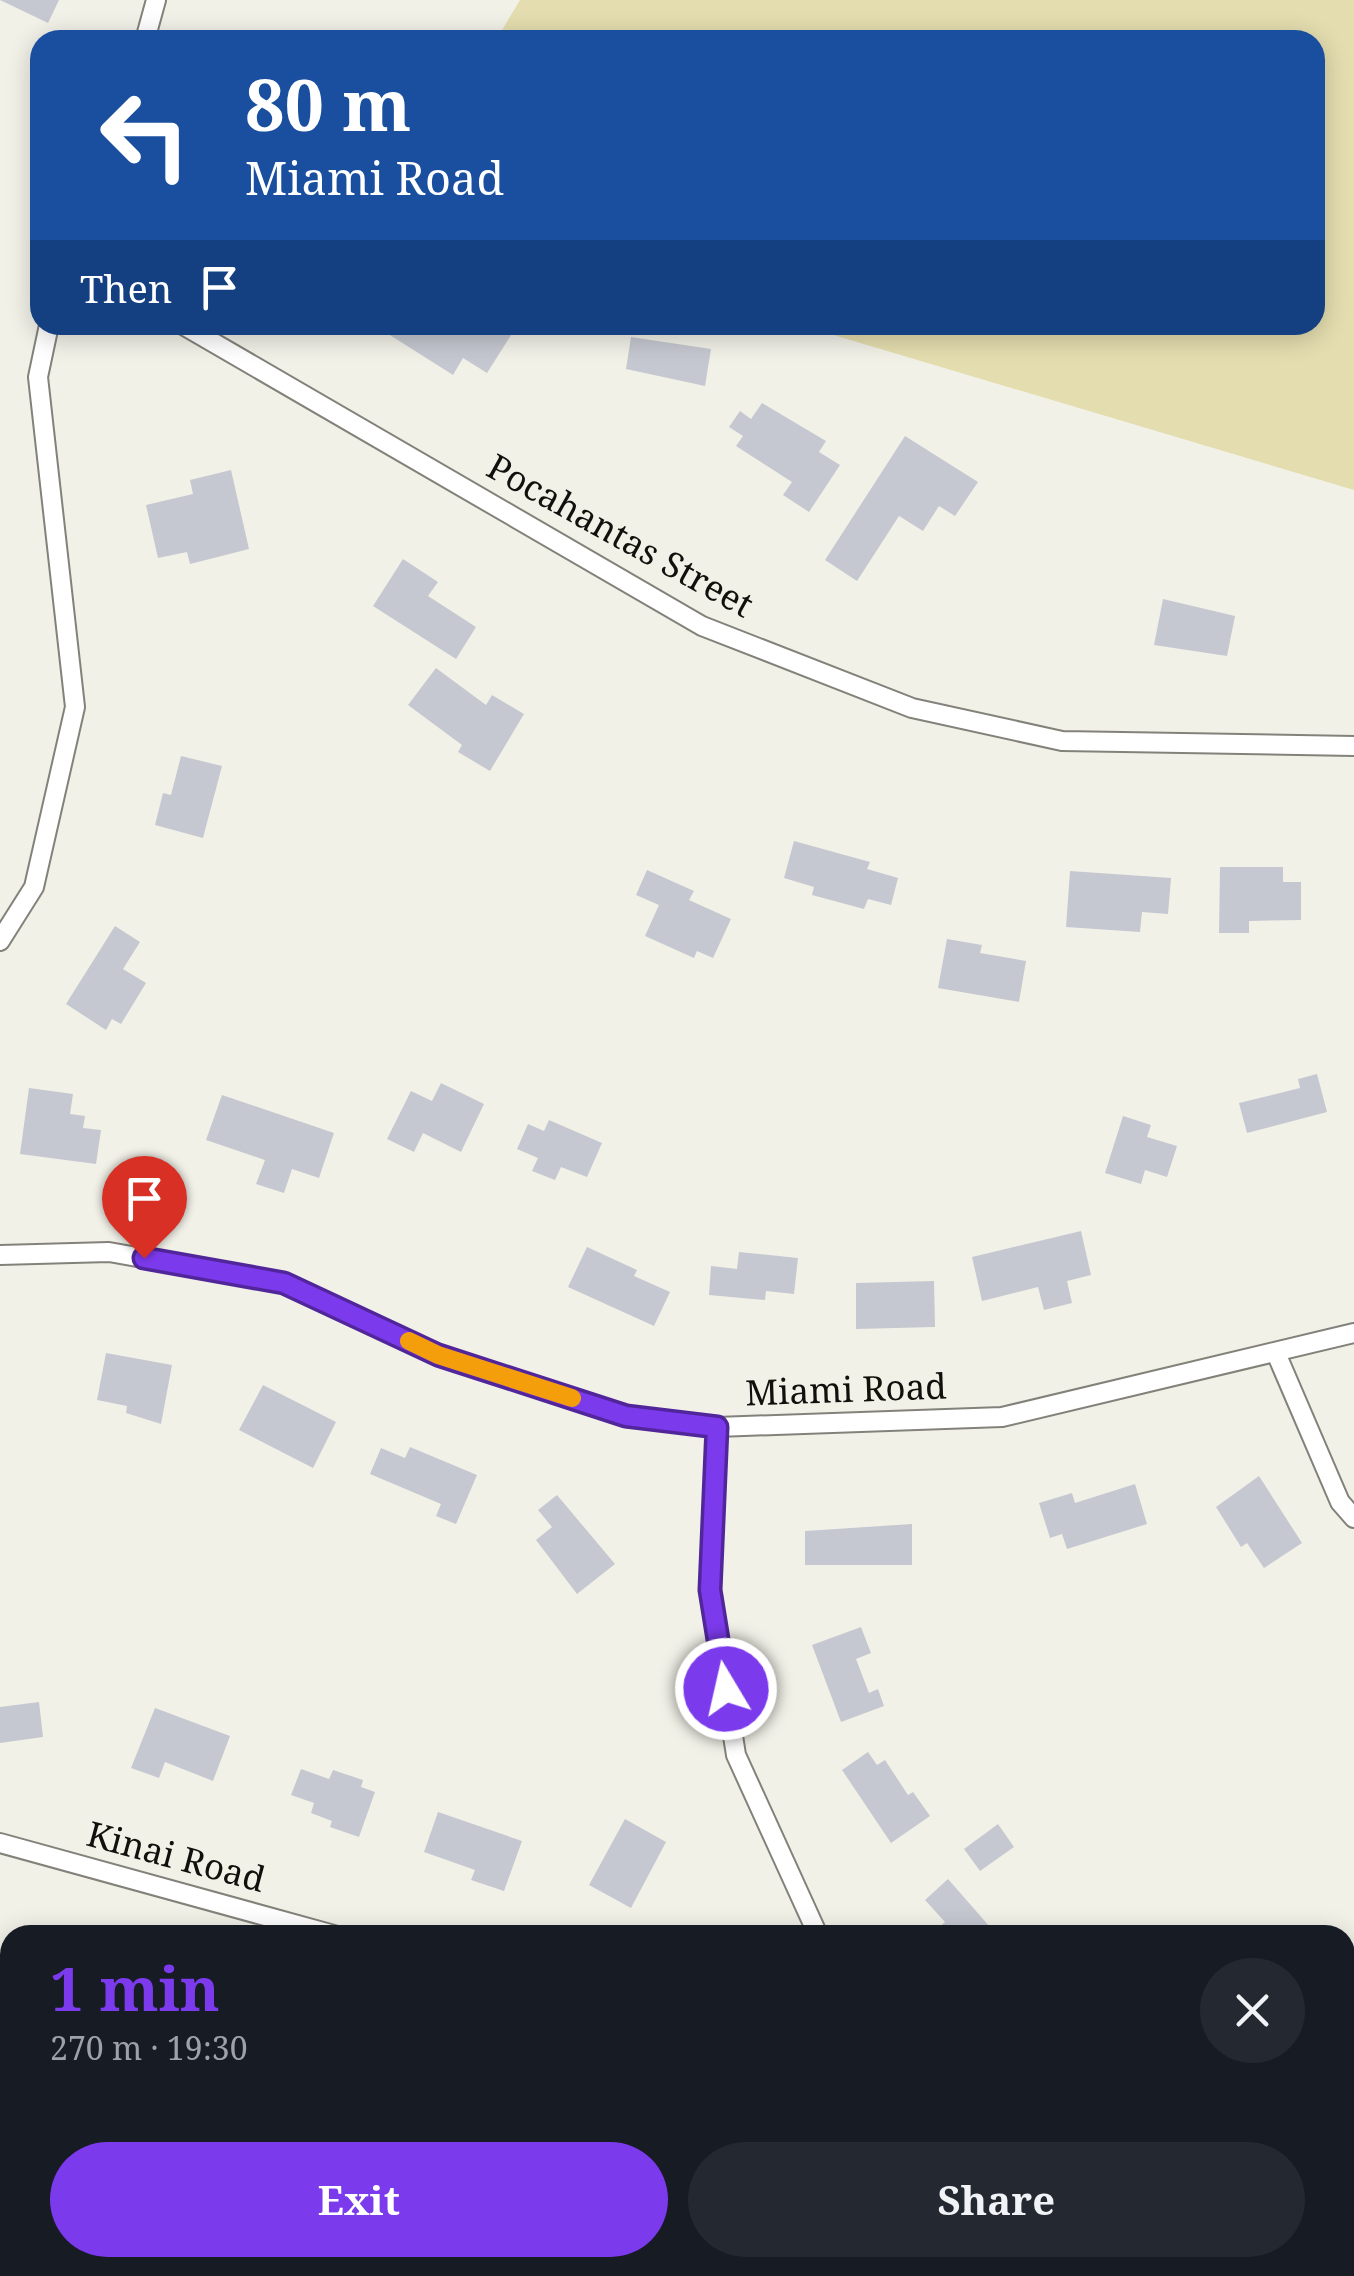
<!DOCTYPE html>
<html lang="en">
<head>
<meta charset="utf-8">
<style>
	body { margin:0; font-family:"Noto Serif",serif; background:#242831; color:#f1f3f6; height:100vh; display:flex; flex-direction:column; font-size:38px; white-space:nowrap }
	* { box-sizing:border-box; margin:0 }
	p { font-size:32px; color:#9ea1a6 }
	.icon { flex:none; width:55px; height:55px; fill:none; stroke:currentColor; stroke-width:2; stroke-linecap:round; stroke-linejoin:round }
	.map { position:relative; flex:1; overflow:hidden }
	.side { position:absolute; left:0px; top:1925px; width:1355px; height:352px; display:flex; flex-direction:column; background:#171b24; border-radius:30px 30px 0 0; box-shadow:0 5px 25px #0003 }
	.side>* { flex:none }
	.banner { position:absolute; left:30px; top:30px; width:1295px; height:305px; border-radius:30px; box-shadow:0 5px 25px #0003; background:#1a4fa0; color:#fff; overflow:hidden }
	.pin { position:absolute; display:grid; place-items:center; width:85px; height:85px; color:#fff; margin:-102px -42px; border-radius:50% 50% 50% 0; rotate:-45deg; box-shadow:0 0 10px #0007 }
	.pin .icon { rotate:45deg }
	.me { position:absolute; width:110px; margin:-55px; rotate:351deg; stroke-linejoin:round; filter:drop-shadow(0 0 8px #0008) }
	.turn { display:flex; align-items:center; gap:35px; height:210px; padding:0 50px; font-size:45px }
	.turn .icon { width:130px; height:130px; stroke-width:2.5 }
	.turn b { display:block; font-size:70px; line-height:85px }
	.then { display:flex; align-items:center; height:95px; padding:0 50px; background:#0003; gap:20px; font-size:38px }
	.round { display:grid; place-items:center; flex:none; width:105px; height:105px; border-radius:52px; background:#242831 }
	.summary { display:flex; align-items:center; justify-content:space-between; height:170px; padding:0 50px }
	h1 { font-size:60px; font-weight:700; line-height:75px; color:#7c3aed }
	.action { display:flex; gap:20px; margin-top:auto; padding:20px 50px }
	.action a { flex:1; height:115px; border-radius:60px; background:#7c3aed; color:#fff; font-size:40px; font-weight:700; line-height:115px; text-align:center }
	.action a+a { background:#242831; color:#f1f3f6 }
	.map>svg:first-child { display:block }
	.green { fill:#e4ddaf }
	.building { fill:#c5c8d0 }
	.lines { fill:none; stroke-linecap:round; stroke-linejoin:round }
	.lane-casing { stroke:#83827a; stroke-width:14 }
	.street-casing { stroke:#83827a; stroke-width:22 }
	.lane { stroke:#fff; stroke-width:9 }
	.street { stroke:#fff; stroke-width:18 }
	.route-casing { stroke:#51269a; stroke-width:25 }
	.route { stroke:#7c3aed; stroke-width:18 }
	.slow { stroke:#f59e0b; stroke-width:18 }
	.labels { text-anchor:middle; stroke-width:9; stroke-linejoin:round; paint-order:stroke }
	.street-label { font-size:35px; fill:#10100d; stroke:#f2f1e8 }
</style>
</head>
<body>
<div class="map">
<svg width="1354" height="2276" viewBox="0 0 1354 2276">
	<rect width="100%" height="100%" fill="#f2f1e8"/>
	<!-- green -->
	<path class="green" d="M520,0H1354V490L800,325H1315V40H496Z"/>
	<!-- building -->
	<path class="building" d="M0,0H59L48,23Z
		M374,325H502L513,332L487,373L463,358L453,375Z
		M631,337L711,349L705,386L626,369Z
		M762,403L826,441L819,452L840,465L809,512L783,495L792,482L736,446L743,436L729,427L740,411L751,419Z
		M905,436L978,482L955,516L939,506L923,531L899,516L857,581L825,560Z
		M231,470L249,549L190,564L187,552L158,558L146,505L193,494L190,480Z
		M403,559L438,582L428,596L476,627L456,659L373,606Z
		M1163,599L1235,616L1227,656L1154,645Z
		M436,668L486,705L492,695L524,714L490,771L458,752L462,745L408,705Z
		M181,756L222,766L203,838L155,825L163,793L171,795Z
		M794,841L870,862L867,869L898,878L891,905L868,899L864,909L812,895L814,887L784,878Z
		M1220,867H1283V882H1301V920L1249,921V933H1219Z
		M647,870L694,891L689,900L731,919L713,958L697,951L694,958L645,936L659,905L636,895Z
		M1070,871L1171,878L1168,914L1142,912L1140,932L1066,927Z
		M115,926L140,942L123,969L146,983L121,1024L112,1019L106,1030L66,1004Z
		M947,939L982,945L980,953L1026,961L1019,1002L938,988Z
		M1317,1074L1327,1112L1247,1133L1239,1103L1300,1088L1298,1079Z
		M441,1083L484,1104L461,1152L423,1133L414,1152L387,1139L411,1091L432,1101Z
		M29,1088L73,1094L70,1114L85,1116L83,1128L101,1130L96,1164L20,1154Z
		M222,1095L334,1133L319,1178L292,1169L284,1193L256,1184L265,1160L206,1140Z
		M1123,1116L1151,1125L1147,1137L1177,1146L1167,1177L1145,1170L1141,1184L1105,1173Z
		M549,1120L602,1143L587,1177L561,1167L555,1180L532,1171L538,1158L517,1149L528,1124L544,1131Z
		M1081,1231L1091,1275L1067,1281L1072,1303L1044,1310L1038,1287L982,1301L972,1257Z
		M587,1247L637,1270L634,1276L670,1292L654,1326L568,1287Z
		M739,1252L798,1258L794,1294L766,1291L765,1300L709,1295L711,1266L737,1269Z
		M934,1281L935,1327L856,1329V1283Z
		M106,1353L172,1365L161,1424L126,1413L127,1406L97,1400Z
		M263,1385L336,1422L313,1468L239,1430Z
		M410,1447L477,1475L456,1524L436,1516L441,1504L370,1474L381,1448L405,1458Z
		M1259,1476L1302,1543L1264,1568L1247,1543L1241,1547L1216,1507Z
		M1135,1484L1147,1524L1067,1549L1062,1534L1050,1538L1039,1503L1072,1493L1075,1503Z
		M557,1495L615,1564L577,1594L536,1540L552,1527L538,1510Z
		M912,1524V1565H805V1531Z
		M861,1627L871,1653L856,1659L869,1693L878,1689L884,1706L841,1722L812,1645Z
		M39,1702L43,1737L0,1743V1707Z
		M155,1708L230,1736L213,1781L165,1762L159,1778L131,1768Z
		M868,1752L877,1765L885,1760L908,1795L913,1792L930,1816L891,1843L842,1770Z
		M301,1769L329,1779L333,1770L363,1780L361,1787L375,1792L359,1837L330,1827L332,1821L311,1813L314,1803L291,1795Z
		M438,1812L522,1841L504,1891L471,1880L475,1870L424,1852Z
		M625,1819L666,1842L631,1908L589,1885Z
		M998,1824L1014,1847L980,1871L964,1849Z
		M948,1879L997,1935H930L945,1922L925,1900Z"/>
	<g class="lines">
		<!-- lane casing -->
		<g class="lane-casing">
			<path id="lane" d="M1345,2195L1354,2185
				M1270,2276L1278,2268"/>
		</g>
		<!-- street casing -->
		<g class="street-casing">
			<path id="street" d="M145,40L156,0
				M183,325L702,626L912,708L1062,741L1354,746
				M0,941L34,887L75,707L38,377L49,325
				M0,1255L109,1252L284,1283L438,1355L626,1416L717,1427L1002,1417L1354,1333
				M1276,1353L1340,1502L1354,1518
				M717,1427L710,1590L736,1755L818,1935
				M0,1843L334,1935
				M1147,2268L1156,2276"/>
		</g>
		<!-- lane -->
		<use href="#lane" class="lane"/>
		<!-- street -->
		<use href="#street" class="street"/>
	</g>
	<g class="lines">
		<!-- route casing -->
		<g class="route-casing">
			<path id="route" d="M144,1258L284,1283L438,1355L626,1416L717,1427L710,1590L726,1689"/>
		</g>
		<!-- route -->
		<use href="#route" class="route"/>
		<!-- slow -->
		<path class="slow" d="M409,1341L438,1355L572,1398"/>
	</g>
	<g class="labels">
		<!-- street labels -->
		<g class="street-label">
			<text transform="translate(620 536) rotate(29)" y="12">Pocahantas Street</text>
			<text transform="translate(846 1390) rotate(-2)" y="12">Miami Road</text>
			<text transform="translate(176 1857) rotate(15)" y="12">Kinai Road</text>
		</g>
	</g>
</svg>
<div class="pin" style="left:144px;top:1258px;background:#d93025"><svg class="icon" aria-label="arrive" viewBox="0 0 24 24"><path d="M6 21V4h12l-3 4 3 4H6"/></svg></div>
<svg class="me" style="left:726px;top:1689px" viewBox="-20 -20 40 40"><circle r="17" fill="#7c3aed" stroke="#fff" stroke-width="3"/><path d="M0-11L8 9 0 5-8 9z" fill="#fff"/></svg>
<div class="banner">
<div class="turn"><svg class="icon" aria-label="left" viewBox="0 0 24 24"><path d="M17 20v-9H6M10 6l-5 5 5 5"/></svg><div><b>80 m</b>Miami Road</div></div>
<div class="then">Then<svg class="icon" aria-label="arrive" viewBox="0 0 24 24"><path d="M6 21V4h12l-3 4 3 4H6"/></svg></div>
</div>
<section class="side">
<div class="summary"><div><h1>1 min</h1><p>270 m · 19:30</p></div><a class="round"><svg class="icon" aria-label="close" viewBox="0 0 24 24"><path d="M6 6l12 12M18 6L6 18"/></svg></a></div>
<div class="action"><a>Exit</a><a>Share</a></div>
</section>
</div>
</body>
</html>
